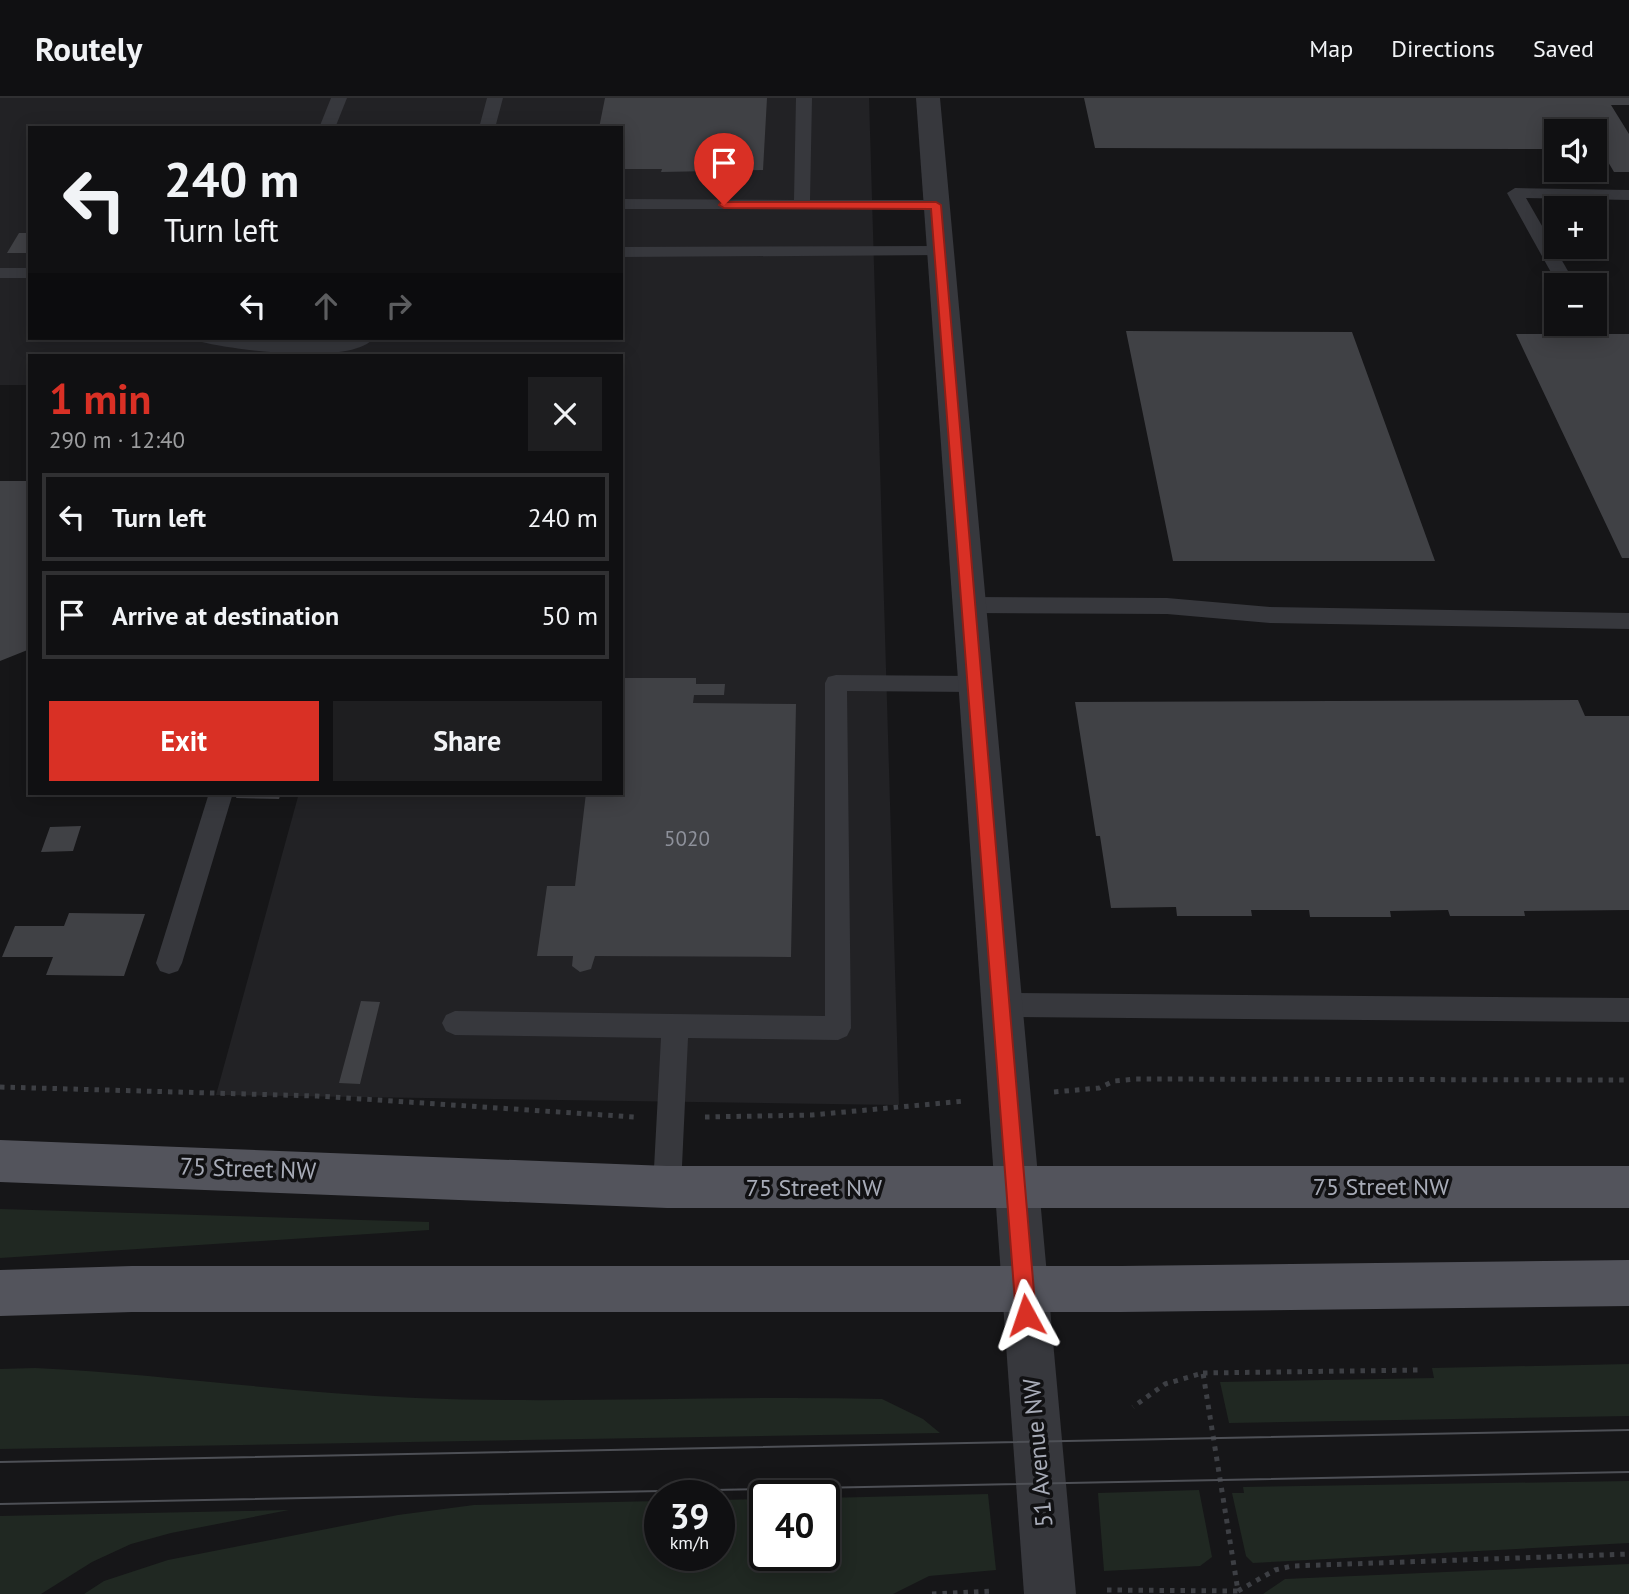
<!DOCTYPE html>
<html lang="en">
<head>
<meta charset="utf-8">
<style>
	body { margin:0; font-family:"PT Sans",sans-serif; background:#1e1e20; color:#f1f3f6; height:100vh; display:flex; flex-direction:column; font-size:26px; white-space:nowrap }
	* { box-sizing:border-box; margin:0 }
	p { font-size:23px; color:#9c9d9f }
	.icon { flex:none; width:38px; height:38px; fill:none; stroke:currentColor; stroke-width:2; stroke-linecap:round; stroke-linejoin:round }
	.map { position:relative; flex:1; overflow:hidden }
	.side { position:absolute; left:28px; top:256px; width:595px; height:441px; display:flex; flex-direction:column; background:#101012; border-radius:0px; box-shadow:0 4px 18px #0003,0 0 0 2px #303032 }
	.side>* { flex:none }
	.top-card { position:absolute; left:28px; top:28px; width:595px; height:214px; border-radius:0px; box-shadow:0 4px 18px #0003,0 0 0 2px #303032; background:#101012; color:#f1f3f6; overflow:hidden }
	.buttons { position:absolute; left:1544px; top:21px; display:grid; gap:14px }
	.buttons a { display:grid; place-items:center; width:63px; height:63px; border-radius:0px; background:#101012; box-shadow:0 4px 18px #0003,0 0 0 2px #303032; font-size:35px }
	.speed { position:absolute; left:644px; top:1382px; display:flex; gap:14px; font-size:35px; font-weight:700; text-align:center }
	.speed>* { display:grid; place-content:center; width:91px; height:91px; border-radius:50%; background:#101012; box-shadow:0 4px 18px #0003,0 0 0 2px #303032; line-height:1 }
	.speed small { font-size:18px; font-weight:400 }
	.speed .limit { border:4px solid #111; border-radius:10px; background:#fff; color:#111 }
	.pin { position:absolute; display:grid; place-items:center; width:60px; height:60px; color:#fff; margin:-72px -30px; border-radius:50% 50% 50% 0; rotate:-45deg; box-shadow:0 0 7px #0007 }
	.pin .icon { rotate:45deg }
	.me { position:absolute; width:77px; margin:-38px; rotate:355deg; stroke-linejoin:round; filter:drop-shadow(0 0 5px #0008) }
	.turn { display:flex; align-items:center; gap:24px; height:147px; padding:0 21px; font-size:32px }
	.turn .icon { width:91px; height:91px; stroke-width:2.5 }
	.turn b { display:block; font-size:49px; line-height:60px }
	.lanes { display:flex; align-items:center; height:66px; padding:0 21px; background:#0003; justify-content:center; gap:35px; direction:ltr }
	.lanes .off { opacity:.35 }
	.round { display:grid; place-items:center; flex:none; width:74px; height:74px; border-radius:0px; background:#1e1e20 }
	.head { display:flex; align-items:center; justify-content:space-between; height:119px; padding:0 21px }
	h1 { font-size:42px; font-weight:800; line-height:52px; color:#d93025 }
	.cta { display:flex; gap:14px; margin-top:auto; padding:14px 21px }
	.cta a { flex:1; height:80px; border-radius:0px; background:#d93025; color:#fff; font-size:28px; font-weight:800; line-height:80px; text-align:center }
	.cta a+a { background:#1e1e20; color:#f1f3f6 }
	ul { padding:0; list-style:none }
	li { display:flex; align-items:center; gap:21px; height:88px; margin:0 14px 10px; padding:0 7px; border:4px solid #303032; border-radius:0px }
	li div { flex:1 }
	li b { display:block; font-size:26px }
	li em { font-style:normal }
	header { display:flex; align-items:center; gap:42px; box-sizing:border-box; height:98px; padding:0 35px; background:#101012; border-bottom:2px solid #303032 }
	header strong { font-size:33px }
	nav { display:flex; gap:38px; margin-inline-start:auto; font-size:24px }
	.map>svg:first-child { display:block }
	.built { fill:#222225; fill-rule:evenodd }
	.green { fill:#202822 }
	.building { fill:#404145 }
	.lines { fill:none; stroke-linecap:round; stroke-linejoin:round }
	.path { stroke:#3d3f44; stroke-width:5; stroke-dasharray:4.5 6; stroke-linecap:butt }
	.service { fill:#37383d; fill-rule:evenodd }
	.tertiary { fill:#37383d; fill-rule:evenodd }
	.primary { fill:#53545c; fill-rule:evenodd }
	.tram { stroke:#4e5056; stroke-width:2 }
	.route { fill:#d93025; stroke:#8d1f18; stroke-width:2 }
	.labels { text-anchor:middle; stroke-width:7; stroke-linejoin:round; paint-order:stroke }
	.number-label { font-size:21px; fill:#8e919b }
	.street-label { font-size:24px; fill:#a8acb8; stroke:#111113 }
</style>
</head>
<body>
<header>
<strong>Routely</strong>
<nav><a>Map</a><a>Directions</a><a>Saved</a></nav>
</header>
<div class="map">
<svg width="1629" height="1496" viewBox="0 0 1629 1496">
	<rect width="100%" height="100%" fill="#161618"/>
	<!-- built -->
	<path class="built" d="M0,0H869L899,1007L216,997L299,695H621V257H30V287H0ZM30,30H621V240H30Z"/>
	<!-- green -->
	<path class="green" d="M0,1111L429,1124V1132L0,1160Z
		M1629,1266V1318L1229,1325L1220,1284L1434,1280L1432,1270Z
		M35,1270C162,1276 288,1295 416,1300C571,1306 727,1297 882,1301L923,1321L940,1335L0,1351V1271Z
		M1629,1383V1445L1253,1465L1246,1458L1232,1395H1244L1243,1389Z
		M1199,1392L1212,1459L1200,1468L1104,1473L1098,1395Z
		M988,1396L996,1472L929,1478L893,1496H84L104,1483L168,1462L398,1417L474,1407L660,1403V1458H719V1402L765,1401V1458H824V1400Z
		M289,1412L171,1435L131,1446L92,1464L41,1496H0V1418Z
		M1629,1466V1496H1263L1285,1481Z"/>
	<!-- building -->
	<path class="building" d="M605,0H767L763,72L661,74L662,71H621V30H599Z
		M1084,0H1629V7H1611L1629,36V74H1614L1601,52H1594V33H1556V51L1095,50Z
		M19,135H30V155H7Z
		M1126,233L1352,234L1435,463H1173Z
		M1516,236H1629V460H1622Z
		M0,383H30V551L0,563Z
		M621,580H696V586H725L724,597H694L693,605L796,606L791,859L595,858L591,871L580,874L572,868L573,858H537L547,788H575L586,695H621Z
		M1578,602L1585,618H1629V812L1524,813L1525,818H1450L1448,812L1390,813L1391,819H1310L1309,812H1251L1252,818H1177L1176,809L1111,810L1100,738H1096L1075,604Z
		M238,695H281L279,701L236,700Z
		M81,728L73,753L41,754L50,729Z
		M69,815L145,816L124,878L46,877L53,859H2L15,828H64Z
		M361,903L380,904L360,986L339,985Z"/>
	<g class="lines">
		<!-- path -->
		<path class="path" d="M0,989L317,998L634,1019
			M1054,994L1099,990L1114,983L1136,981L1629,982
			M705,1019L812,1017L965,1003
			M1203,1275L1421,1272
			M1107,1492L1238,1493L1203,1275L1165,1286L1133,1309
			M1238,1493L1275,1472L1292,1468L1629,1456
			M932,1496L992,1493"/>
		<!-- service -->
		<path class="service" d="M331,0H347L335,30H319Z
			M487,0H503L495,30H479Z
			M796,0H812L810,102H936L944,107L942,111H621V101L794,102Z
			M1515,90L1629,92V102L1526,100L1576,187H1558L1507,95Z
			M939,148L948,153L945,157L621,159V149Z
			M0,170H30V180H0Z
			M199,240L311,244L374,240C351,268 234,252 202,244Z
			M969,499L1167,500L1270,509L1629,515V531L1270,525L1167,516L969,515L961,512L958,507L961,502Z
			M836,577L974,578L982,580L985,586L982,592L974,594L847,593L851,930L847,938L838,942L688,940L681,1089L677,1099L667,1103L657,1099L653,1089L661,940L455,937L446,933L442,925L446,917L455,913L825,918V585L828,579Z
			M209,695H233L182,865L178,873L169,876L160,873L156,865Z
			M1002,895L1629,900V924L1002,919L993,915L989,907L993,899Z"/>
		<!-- tertiary -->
		<path class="tertiary" d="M916,0H940L1076,1496H1024Z"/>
		<!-- primary -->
		<path class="primary" d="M0,1042L667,1068H1629V1110H667L0,1084Z
			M1629,1162V1208L1121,1214H132L0,1218V1172L132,1168H1121Z"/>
		<!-- tram -->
		<path class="tram" d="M0,1364L1629,1332
			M0,1406L1629,1374"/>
	</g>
	<!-- route -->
	<path class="route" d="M721,104H936L941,107L1036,1217L1033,1224L1026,1226L1019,1224L1016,1217L931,111L724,110L719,107Z"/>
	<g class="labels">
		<!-- number labels -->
		<g class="number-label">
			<text x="687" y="748">5020</text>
		</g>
		<!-- street labels -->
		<g class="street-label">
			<text transform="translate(248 1071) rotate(2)" y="8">75 Street NW</text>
			<text x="1381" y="1097">75 Street NW</text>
			<text x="814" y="1098">75 Street NW</text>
			<text transform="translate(1038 1355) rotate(-95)" y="8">51 Avenue NW</text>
		</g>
	</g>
</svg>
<div class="buttons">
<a><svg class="icon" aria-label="sound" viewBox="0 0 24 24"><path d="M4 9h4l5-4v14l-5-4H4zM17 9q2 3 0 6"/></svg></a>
<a>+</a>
<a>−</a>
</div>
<div class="speed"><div>39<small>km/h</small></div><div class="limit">40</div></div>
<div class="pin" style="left:724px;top:107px;background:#d93025"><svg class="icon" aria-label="arrive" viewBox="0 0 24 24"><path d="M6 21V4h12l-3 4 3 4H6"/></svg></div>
<svg class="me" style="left:1026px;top:1217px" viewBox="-20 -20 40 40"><path d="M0-17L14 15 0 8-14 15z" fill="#d93025" stroke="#fff" stroke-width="4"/></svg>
<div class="top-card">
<div class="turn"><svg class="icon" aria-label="left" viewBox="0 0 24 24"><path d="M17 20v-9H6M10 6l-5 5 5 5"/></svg><div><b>240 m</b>Turn left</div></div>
<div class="lanes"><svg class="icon" aria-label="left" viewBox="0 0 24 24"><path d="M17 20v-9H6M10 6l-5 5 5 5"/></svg><svg class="icon off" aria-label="ahead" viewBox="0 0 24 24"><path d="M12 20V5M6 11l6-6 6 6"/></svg><svg class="icon off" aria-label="right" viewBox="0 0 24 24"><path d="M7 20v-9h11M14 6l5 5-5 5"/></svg></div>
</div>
<section class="side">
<div class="head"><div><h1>1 min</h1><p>290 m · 12:40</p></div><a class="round"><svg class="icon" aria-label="close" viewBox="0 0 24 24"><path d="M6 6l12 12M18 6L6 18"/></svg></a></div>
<ul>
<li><svg class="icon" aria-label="left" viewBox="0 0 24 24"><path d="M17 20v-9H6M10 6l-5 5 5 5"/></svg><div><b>Turn left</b></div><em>240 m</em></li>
<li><svg class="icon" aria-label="arrive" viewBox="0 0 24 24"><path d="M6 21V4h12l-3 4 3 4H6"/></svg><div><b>Arrive at destination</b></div><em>50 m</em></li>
</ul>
<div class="cta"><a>Exit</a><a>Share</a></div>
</section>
</div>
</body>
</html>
